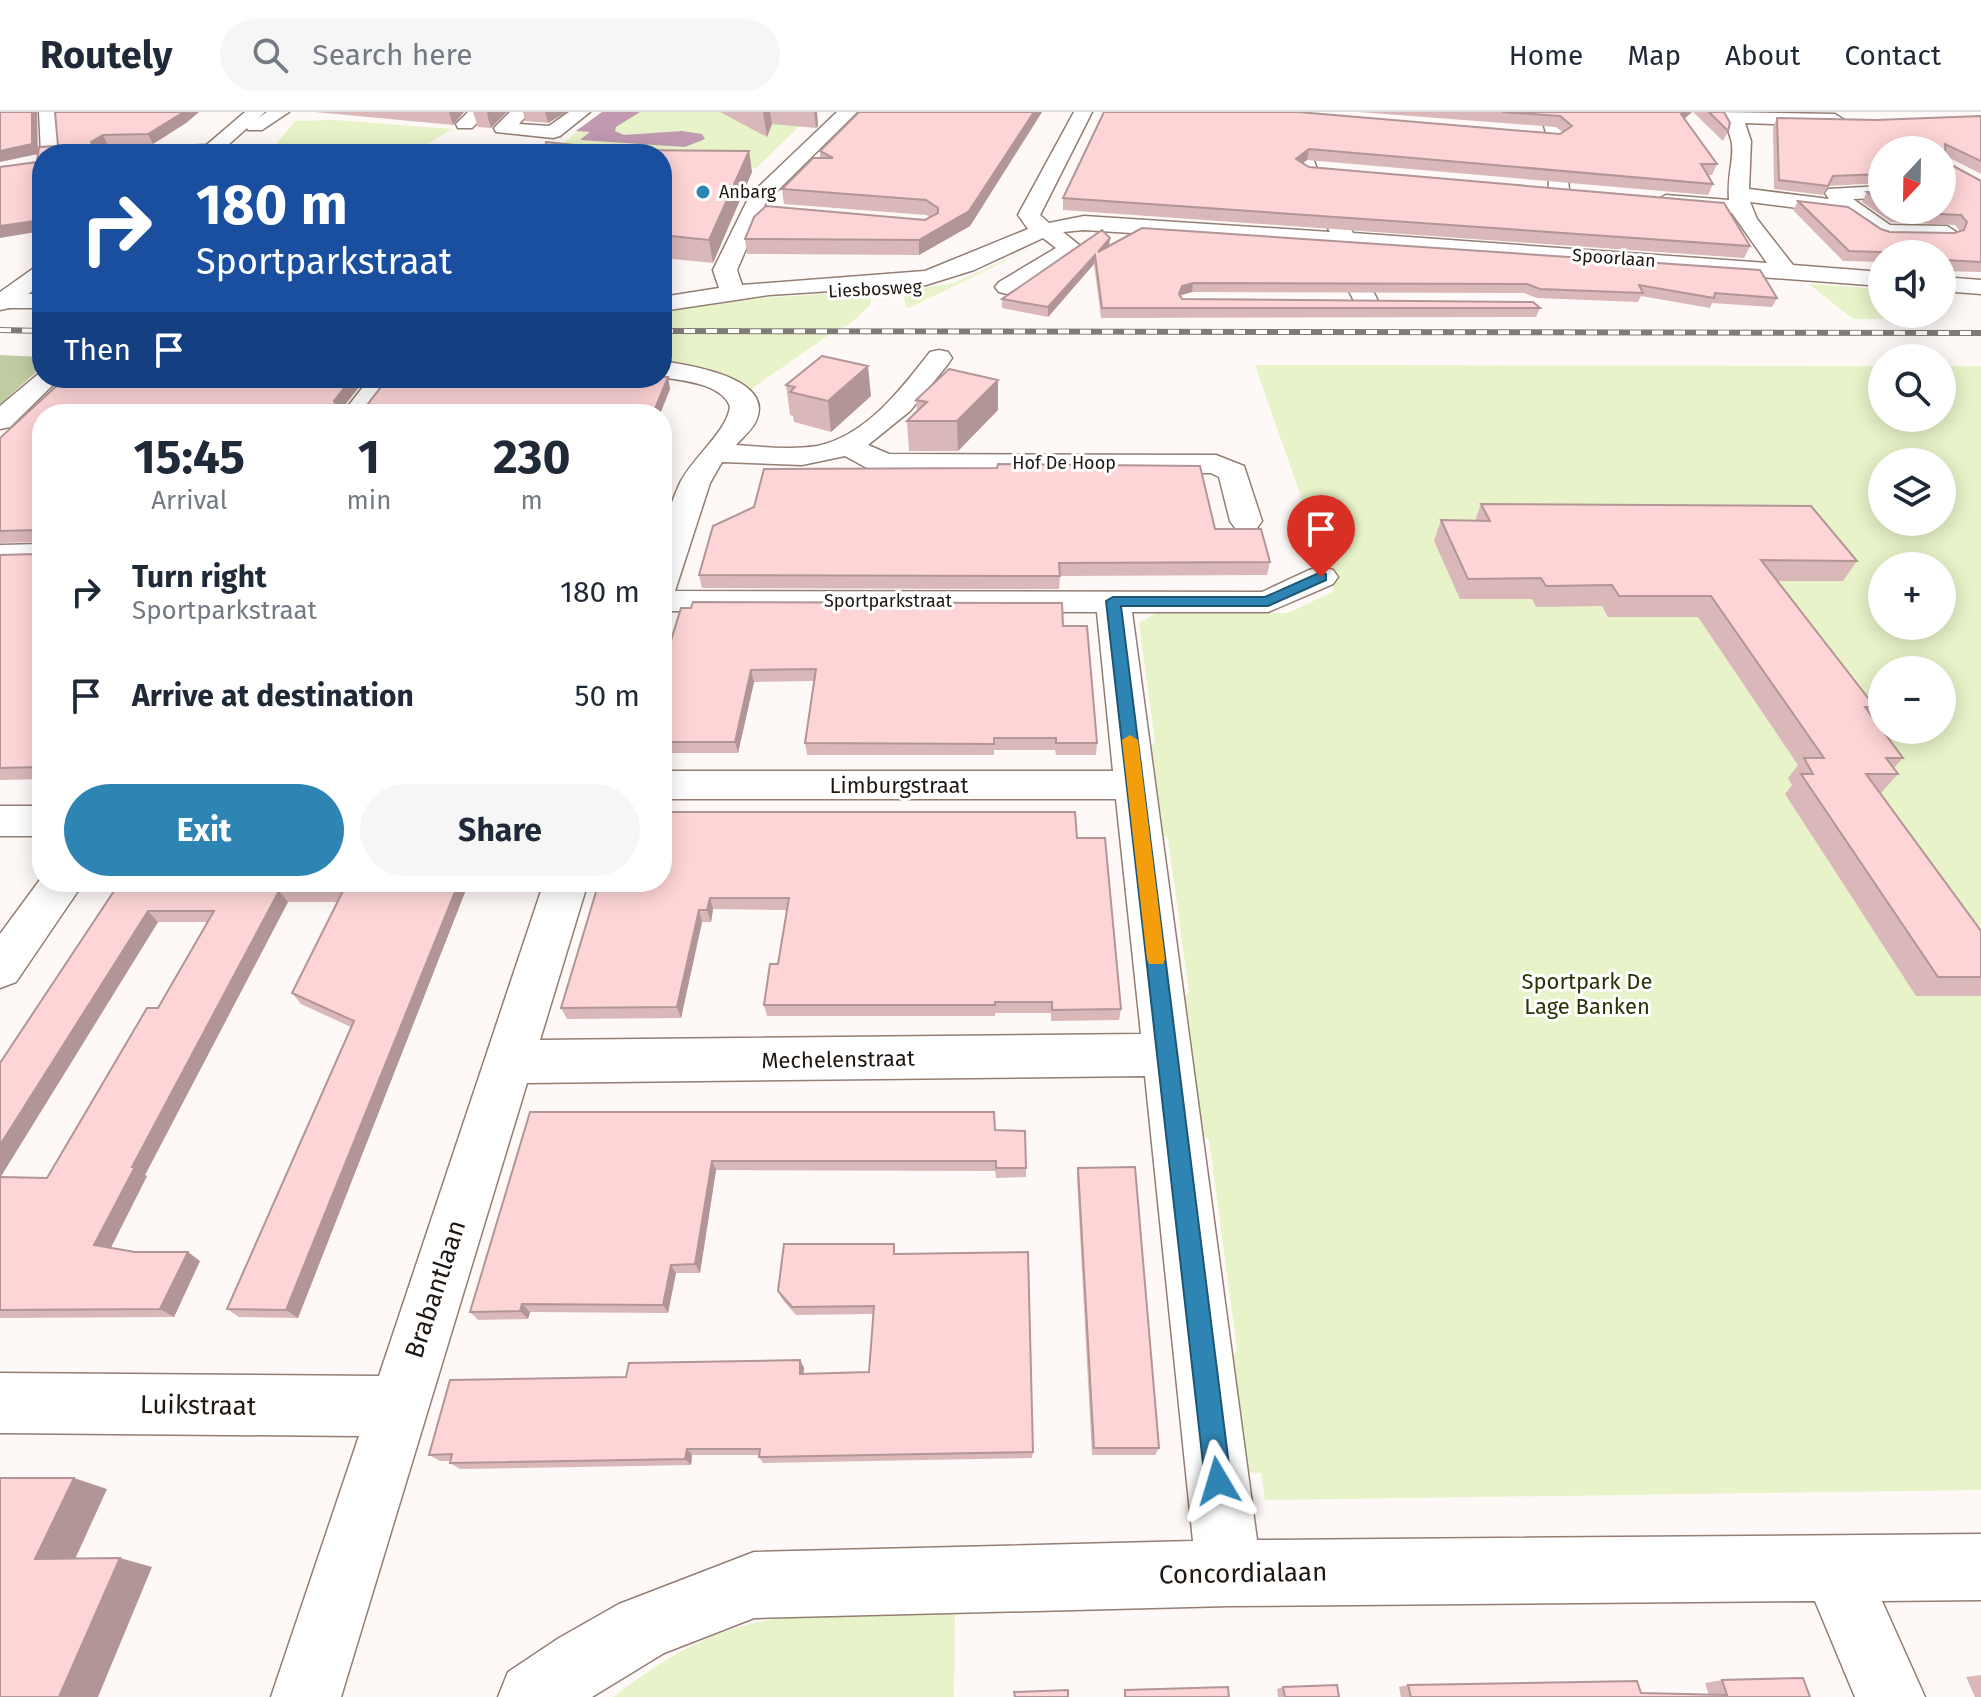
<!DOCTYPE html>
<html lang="en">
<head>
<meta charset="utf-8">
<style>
	body { margin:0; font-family:"Fira Sans",sans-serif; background:#f6f6f7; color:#1f2937; height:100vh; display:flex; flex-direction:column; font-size:30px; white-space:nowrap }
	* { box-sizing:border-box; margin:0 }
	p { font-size:26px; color:#747a83 }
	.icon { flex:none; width:44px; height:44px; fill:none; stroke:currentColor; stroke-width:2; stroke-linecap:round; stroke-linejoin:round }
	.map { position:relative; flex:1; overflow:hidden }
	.panel { position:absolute; left:32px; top:292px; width:640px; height:488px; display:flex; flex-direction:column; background:#fff; border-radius:32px; box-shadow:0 4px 20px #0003 }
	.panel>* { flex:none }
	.top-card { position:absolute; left:32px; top:32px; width:640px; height:244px; border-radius:32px; box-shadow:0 4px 20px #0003; background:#1a4fa0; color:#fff; overflow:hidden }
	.needle { width:52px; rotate:202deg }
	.tools { position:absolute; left:1868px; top:24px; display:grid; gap:16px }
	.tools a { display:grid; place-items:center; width:88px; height:88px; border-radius:50%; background:#fff; box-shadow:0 4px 20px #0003; font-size:40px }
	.pin { position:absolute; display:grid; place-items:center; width:68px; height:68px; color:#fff; margin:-82px -34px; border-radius:50% 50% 50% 0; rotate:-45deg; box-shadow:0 0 8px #0007 }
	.pin .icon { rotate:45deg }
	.me { position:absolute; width:88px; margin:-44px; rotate:353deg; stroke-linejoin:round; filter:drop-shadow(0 0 6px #0008) }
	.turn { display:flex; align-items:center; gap:28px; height:168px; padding:0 32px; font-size:36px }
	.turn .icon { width:104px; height:104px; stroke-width:2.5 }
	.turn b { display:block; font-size:56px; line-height:68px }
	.then { display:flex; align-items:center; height:76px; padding:0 32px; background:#0003; gap:16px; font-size:30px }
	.eta { display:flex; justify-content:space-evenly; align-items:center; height:136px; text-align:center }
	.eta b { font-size:48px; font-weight:700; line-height:56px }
	.cta { display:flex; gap:16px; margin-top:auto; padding:16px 32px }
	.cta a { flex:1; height:92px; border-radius:48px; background:#2e85b4; color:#fff; font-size:32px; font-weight:700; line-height:92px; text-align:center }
	.cta a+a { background:#f6f6f7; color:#1f2937 }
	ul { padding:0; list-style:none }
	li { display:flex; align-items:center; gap:24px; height:104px; padding:0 32px }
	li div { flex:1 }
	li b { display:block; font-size:30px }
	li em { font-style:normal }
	header { display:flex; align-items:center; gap:48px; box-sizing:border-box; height:112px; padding:0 40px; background:#fff; border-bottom:2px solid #e0e1e3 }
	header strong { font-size:38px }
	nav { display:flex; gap:44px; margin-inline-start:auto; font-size:28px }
	.search { width:560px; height:72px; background:#f6f6f7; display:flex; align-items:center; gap:20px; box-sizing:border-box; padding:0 28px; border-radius:44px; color:#747a83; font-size:30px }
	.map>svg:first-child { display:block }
	.green { fill:#e8f3c9; fill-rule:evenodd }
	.forest { fill:#c0cba2 }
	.water { fill:#c19ab2 }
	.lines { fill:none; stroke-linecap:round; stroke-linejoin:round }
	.minor-casing { stroke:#927e73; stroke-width:3 }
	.major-casing { stroke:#927e73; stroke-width:3 }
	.minor { fill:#fff; fill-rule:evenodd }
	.major { fill:#fff; fill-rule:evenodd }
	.rail-casing { stroke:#817b77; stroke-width:6 }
	.rail { stroke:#fff; stroke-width:4; stroke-dasharray:11; stroke-linecap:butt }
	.wall { fill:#dab7b9; fill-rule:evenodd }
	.shaded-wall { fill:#b29596 }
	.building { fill:#fed5d7; stroke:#b29596; stroke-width:2 }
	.route { fill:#2e85b4; stroke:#1e5675; stroke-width:2 }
	.slow { fill:#f59e0b }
	.poi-dot { fill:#2e85b4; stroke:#fff; stroke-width:3 }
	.labels { text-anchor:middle; stroke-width:6; stroke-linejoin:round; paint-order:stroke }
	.far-poi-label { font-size:18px; fill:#1e1712; stroke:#fff; text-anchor:start }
	.far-street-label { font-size:18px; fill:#1e1712; stroke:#fff }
	.street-label { font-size:22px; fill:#1e1712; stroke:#fff }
	.park-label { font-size:22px; fill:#2a3303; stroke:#fff }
	.near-street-label { font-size:26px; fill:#1e1712; stroke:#fff }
</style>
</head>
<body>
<header>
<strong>Routely</strong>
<div class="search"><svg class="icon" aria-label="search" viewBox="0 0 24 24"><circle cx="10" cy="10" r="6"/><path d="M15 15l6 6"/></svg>Search here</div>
<nav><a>Home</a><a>Map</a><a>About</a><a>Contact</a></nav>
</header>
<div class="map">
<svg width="1981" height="1585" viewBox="0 0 1981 1585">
	<rect width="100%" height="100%" fill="#fef9f7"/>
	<!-- green -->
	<path class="green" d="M602,0H814L756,56H711L662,42H549Z
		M335,8L453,17L410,42H268L295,9Z
		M1038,133L909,196L906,195L903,179L954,171Z
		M1809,172L1882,177V202H1910L1913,206L1853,207Z
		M841,181L871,182V192L851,211L830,222L747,280L662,250V199L762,186Z
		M1255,253L1882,254V306H1942V254H1981V1378L1265,1388L1261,1361L1241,1360L1216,1263L1237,1238L1209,1027L1190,1017L1175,895L1189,880L1168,726L1153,718L1142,640L1155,630L1139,511L1156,501H1288L1334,479ZM1882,350H1942V410H1882ZM1882,454H1942V514H1882ZM1882,558H1942V618H1882Z
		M955,1498L954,1585H613C646,1560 679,1537 718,1522C788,1495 880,1501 955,1498Z"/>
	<!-- forest -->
	<path class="forest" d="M0,243L42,245V255L0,292Z"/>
	<!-- water -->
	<path class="water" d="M602,0H640L616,15L615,19L624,23L682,19L702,22L705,27L685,35L580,28L590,20L576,19Z"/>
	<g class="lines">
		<!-- minor casing -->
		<g class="minor-casing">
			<path id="minor" d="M39,0H57L61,42H41Z
				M267,0H289L262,18H248L246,14Z
				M468,0H488L472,16H458L456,12Z
				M510,0H530L519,12L549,14L569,0H590L560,24L553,26L496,20L494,16Z
				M837,0H857L766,90L737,158L742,173L925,159L1028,117L1018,103L1074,0H1092L1040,103L1049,111L1084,104L1330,120L1297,57L1278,0H1296L1317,57L1353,121L1767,151L1732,101L1666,95L1655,89L1666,83L1729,88C1726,47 1745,36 1716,0L1835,2L1844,8L1835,14L1745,11L1751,29L1749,77L1829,87L1825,81L1828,77L1881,74L1882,86L1853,87L1890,113L1947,114L1958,121L1947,128L1885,127L1877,125L1844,102L1750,90L1757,107L1793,153L1882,160V174L1357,135L1360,153L1379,191L1376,196H1358L1355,191L1336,153L1335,134L1084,118L1063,120L1083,136L1080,141L1007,182L999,180L995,175L999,170L1056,136L1043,126L974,158L926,173L769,183L662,199V185L719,176L713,158L750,83Z
				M1540,0H1558L1565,24L1569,79L1566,83L1559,85L1549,79L1547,24Z
				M210,33L217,35L218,42H98L108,36Z
				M1942,165L1981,168V182L1942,179Z
				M0,182H42V196H0Z
				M939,238L948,240L952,246L948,252L910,299L868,333L889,342L1216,343L1244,354L1262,409L1257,416L1246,418L1235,416L1230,409L1219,365L1211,361L889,360L867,356L845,344L802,353L722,350L710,371L675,479L1262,480L1309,458L1321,455L1333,458L1338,465L1333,472L1268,500H1132L1257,1428L1981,1422V1488L1882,1489L1925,1585H1855L1815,1489L1229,1494L754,1506L664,1541L592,1585H498L508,1560L559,1526L619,1492L754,1440L1193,1429L1145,964L527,971L341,1585H271L359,1324L0,1321V1261L379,1264L544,770H588L540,928L1141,922L1116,687H662V659H1113L1097,500L662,499C662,452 659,415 680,371C692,346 728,319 730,294C720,271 684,269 662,265V249C687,253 776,265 756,309C752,318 742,326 736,333C763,335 791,338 817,334C866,324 901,277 930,240Z
				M42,259V266H60L10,315L0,317V294Z
				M370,266H397L370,302H342Z
				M42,432V452L0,453V433Z
				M0,694H42V724H0Z
				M42,765V770H84L16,870L0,876V822Z"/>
		</g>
		<!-- major casing -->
		<g class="major-casing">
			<path id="major" d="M245,0H265L218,42H196Z
				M42,154V172L9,196L0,198V180L34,156Z"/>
		</g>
		<!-- minor -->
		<use href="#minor" class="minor"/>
		<!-- major -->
		<use href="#major" class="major"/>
		<!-- rail casing -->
		<g class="rail-casing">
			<path id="rail" d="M0,218L42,219
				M662,219L1981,221"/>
		</g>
		<!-- rail -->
		<use href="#rail" class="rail"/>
	</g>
	<!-- wall -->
	<path class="wall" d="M55,0H199L186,11L153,32L108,33L104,35L37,50L58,34Z
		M315,0H464L453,13Z
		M473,0H507L491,16L478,15Z
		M523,0H567L548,11L525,9Z
		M720,0H817L818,14L816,16L772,12L767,25Z
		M859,0H1042L970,114L919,143L747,142L745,127L925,108L930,105L926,103L784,92L782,77L820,46V39Z
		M1104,0L1560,22L1562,20L1556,15L1359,0H1692L1684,7L1717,52L1712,63H1708L1713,72L1708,83L1307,48L1303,51L1309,55L1750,134L1744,146L1063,98V86Z
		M1693,0H1724L1728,19L1723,29Z
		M1981,4V62L1946,44V50L1981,69V160L1942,159V142H1882V150L1843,149L1793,98L1798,89L1890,120L1954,121L1960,119L1955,113L1891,110L1862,90L1867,80L1882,79V98H1942L1882,38V72L1881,71L1828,74L1823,83L1774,77L1773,15L1777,6L1876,8Z
		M546,30L624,38L749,39L752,60L713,151L662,146V42H398L402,40L545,42Z
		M1142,116L1777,186L1772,195L1712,191L1710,196L1641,184L1638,190L1537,186L1524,181L1192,180L1180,184L1182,187L1540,196L1536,205L1101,206L1094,152L1048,205L1002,196V187Z
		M662,265H668L670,277L660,302H42V667L0,668V443L35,442V430L0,431V326L65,266H362L363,270L345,293H367L388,266Z
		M786,273L871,284L831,320L794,310L793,304L790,303Z
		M916,288L998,298L958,339H909L907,309L917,300Z
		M1481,392L1857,449L1843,469H1777L1875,595L1870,602L1903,646L1894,656L1898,662L1881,681L1981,819V884H1916L1785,682L1792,673L1788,666L1798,653L1698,505H1608L1602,494L1536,495L1532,487H1460L1434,429L1441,408L1475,409Z
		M1215,417L1270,450L1267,463L1060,464L1059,477L702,476L699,463Z
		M1063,514L1097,631L1096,643H1056L1055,638H994V643H807L805,631L814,569L754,570L738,641H662V558Z
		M1077,726L1121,897L1119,908L1051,909V901H995V904H767L764,893L778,852L787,798L713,797L711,810H702L681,906L567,907L561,896L599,770Z
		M120,770H469L298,1206L239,1205L227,1197L351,915L301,892L292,881L338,790H288L145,1063L147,1064L111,1136L200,1149L174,1205L0,1206V951ZM158,810H208L158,896L47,1066L0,1065Z
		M530,1000L995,1018L1026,1056V1065L996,1066L995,1059L716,1058L700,1161H676L668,1201L530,1200L528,1207L478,1208L470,1200Z
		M1078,1056L1159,1336L1155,1343H1092L1077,1066Z
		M896,1142L1033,1340L1032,1346L763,1351L759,1345V1343H692L691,1353L460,1357L450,1351L451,1349H440L429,1343L626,1265L800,1248L804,1256L803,1262L869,1260L873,1202L796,1203L782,1187L778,1179Z
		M1981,1563V1585H1975L1966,1565Z
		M1722,1568L1810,1585H1401L1399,1575L1408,1573L1709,1583L1705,1571Z
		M1283,1575L1339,1585H1278L1277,1577Z"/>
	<!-- shaded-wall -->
	<path class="shaded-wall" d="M32,0H37L38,42L0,50V39Z
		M184,0H199L186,11L153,32L148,22Z
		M449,0H464L453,13Z
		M488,0H507L491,16L487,2Z
		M545,0H567L548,11Z
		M763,0H770L772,12L767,25Z
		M814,0H817L818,14L816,16Z
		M1034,0H1042L970,114L919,143V128Z
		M1684,0H1692L1677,13L1681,2Z
		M103,23L108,33L96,39L93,35L91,30Z
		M162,35L165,42H151Z
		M1309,37L1307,48L1294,58L1296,47Z
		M749,39L752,60L713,151L709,128Z
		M42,108V119L0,126V114Z
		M1110,126L1109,135L1098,140Z
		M1095,143L1094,152L1048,205V195Z
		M1193,171L1192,180L1180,183L1177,192L1179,182L1182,174Z
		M868,254L871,284L831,320L828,289Z
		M668,265L670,277L660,302H653Z
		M352,266H362L363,270L344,294H337L334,289Z
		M998,268V298L958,339L957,309Z
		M317,294L320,302H310Z
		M751,558L754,570L738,641L735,630Z
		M459,770H469L298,1206L286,1198Z
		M279,779L288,790L145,1063L147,1064L108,1141L94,1133L132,1055Z
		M710,786L713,797L711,810L707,798Z
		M699,798L702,810L681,906L677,895Z
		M148,799L158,810L0,1066V1033Z
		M712,1049L716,1058L700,1161L695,1152Z
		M188,1140L200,1149L174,1205L160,1197Z
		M671,1153L676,1161L668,1201L663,1193Z
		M522,1192L530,1200L528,1207L520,1199Z
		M800,1248L804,1256L803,1269L800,1262Z
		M687,1337L692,1343L691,1353L685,1347Z
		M74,1366L107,1377L71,1456L35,1447Z
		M120,1446L152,1455L98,1585H59Z"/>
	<!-- building -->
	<path class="building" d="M0,0H32V32L0,39Z
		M55,0H184L148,22L103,23L91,30L93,35H162L151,42H42V108L0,114V55L37,50L39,35L58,34Z
		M859,0H1034L969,99L919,128L745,127L754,105L766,94L925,108L938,101V96L926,88L782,77L813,46H833L820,39Z
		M1104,0H1298L1560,22L1572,14L1560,4L1502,0H1684L1681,2L1717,52H1701L1713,72L1309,37L1296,47L1309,55L1724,91L1750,134L1063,86Z
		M1709,0H1724L1730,11L1728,19Z
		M1981,4V49L1945,32L1946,50L1981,69V150L1946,148L1942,147V142L1849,139L1798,89L1848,95L1881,117L1890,120L1954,121L1964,118L1967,110L1961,103L1897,100L1894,98H1942V38H1882V62L1833,64L1828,74L1779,68L1777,6L1876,8Z
		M546,30L624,38L749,39L709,128L662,123V42H398L402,40L545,42Z
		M1882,79V90L1867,80Z
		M1142,116L1760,158L1777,186L1715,181L1714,186L1639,173L1643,181L1540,177L1527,172L1193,171L1182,174L1179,182L1182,187L1533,190L1540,196H1102L1095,143L1048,195L1002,187L1102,118L1110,126L1098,140Z
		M822,244L868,254L828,289L790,280L795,275L786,273Z
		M949,257L998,268L957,309H907L927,290L916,288Z
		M662,265H668L653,302H395L400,294H317L310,302H42V655L0,656V443L35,442V418L0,419V326L65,266H352L334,289L337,294L367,293L388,266Z
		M998,352L1200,354L1215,417H1261L1270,450L1059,451L1060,464L699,463L713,414L754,395L764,357L997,356Z
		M1481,392L1811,394L1857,449L1761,448L1875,595H1865L1903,646H1886L1898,662H1866L1981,819V865H1938L1801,662H1813L1804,646H1824L1711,484H1619L1612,473L1546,474L1541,466L1468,467L1441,408L1490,409Z
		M693,490L1062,491L1063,514H1087L1097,631H1056V626H994V632L805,631L816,557L751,558L735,630H662V558L681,496H691Z
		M662,700H1075L1077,726H1105L1121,897L1052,898V890H995V893H764L770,852H778L789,786H710L707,798H699L677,895L561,896L599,770H662Z
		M120,770H459L286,1198L227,1197L354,909L292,881L343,779H279L132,1055H135L94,1133L135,1140H188L160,1197L0,1198V1065L47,1066L147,896H158L214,799H148L0,1033V951Z
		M530,1000H994L995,1018L1025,1019L1026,1056H996V1049H712L695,1152L671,1153L663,1193L522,1192L520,1199L470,1200Z
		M1135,1055L1159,1336H1094L1078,1056Z
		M784,1132H894V1142L1028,1140L1033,1340L759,1345L760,1337H687L685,1347L450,1351L452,1342L429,1343L450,1268L626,1265L629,1251L800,1248V1262L869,1260L874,1194L792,1195L778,1179Z
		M0,1366H74L35,1447L120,1446L59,1585H0Z
		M1803,1566L1810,1585H1411L1408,1573L1637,1569L1641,1581L1727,1583L1722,1568Z
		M1337,1573L1339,1585H1285L1283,1575Z
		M1228,1575L1229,1585H1125V1578Z
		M1068,1578V1585H1015L1014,1580Z"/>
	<!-- route -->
	<path class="route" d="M1321,460L1326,462V468L1268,494H1121L1231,1369L1227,1379L1218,1382L1209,1379L1205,1369L1106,489L1113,485H1265Z"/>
	<!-- slow -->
	<path class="slow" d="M1130,623L1138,628L1165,847L1163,852H1149L1147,847L1122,628Z"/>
	<!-- markers -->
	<circle class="poi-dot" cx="703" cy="80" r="8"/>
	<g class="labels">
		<!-- far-poi labels -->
		<g class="far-poi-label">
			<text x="719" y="86">Anbarg</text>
		</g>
		<!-- far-street labels -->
		<g class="far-street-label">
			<text transform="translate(1614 146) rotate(4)" y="6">Spoorlaan</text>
			<text transform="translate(875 177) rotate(-3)" y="6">Liesbosweg</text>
			<text x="1064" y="357">Hof De Hoop</text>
			<text x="888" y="495">Sportparkstraat</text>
		</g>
		<!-- street labels -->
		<g class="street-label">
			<text x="899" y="681">Limburgstraat</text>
			<text transform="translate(838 947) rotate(-1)" y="8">Mechelenstraat</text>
		</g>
		<!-- park labels -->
		<g class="park-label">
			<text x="1587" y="877">Sportpark De<tspan x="1587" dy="25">Lage Banken</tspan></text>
		</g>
		<!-- near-street labels -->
		<g class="near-street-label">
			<text transform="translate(435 1177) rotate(-72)" y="9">Brabantlaan</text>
			<text transform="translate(198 1293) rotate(1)" y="9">Luikstraat</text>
			<text transform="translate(1243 1461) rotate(-1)" y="9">Concordialaan</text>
		</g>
	</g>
</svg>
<div class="tools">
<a><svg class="needle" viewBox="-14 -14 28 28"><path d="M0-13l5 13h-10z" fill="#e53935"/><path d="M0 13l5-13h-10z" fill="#747a83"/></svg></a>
<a><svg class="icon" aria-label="sound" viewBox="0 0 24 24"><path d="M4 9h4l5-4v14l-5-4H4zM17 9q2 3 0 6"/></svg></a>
<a><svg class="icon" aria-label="search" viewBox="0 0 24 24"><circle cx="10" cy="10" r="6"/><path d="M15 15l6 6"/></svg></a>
<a><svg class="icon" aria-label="layers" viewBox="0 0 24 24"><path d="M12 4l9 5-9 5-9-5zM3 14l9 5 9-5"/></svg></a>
<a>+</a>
<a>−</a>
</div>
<div class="pin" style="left:1321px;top:465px;background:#d93025"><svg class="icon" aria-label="arrive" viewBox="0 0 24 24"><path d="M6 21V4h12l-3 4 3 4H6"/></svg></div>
<svg class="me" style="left:1218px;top:1369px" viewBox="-20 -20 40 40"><path d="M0-17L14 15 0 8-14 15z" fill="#2e85b4" stroke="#fff" stroke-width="4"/></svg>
<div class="top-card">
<div class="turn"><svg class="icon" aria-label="right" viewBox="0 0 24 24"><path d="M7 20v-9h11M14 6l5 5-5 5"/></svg><div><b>180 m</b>Sportparkstraat</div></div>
<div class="then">Then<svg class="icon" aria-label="arrive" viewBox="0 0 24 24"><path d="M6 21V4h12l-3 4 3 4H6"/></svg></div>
</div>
<section class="panel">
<div class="eta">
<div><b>15:45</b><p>Arrival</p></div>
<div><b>1</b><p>min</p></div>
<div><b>230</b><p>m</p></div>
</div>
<ul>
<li><svg class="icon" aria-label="right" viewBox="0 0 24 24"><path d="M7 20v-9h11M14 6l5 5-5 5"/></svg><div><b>Turn right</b><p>Sportparkstraat</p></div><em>180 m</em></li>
<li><svg class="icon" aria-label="arrive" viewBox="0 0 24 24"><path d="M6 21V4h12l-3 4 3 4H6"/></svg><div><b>Arrive at destination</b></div><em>50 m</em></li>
</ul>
<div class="cta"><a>Exit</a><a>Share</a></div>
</section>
</div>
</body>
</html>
